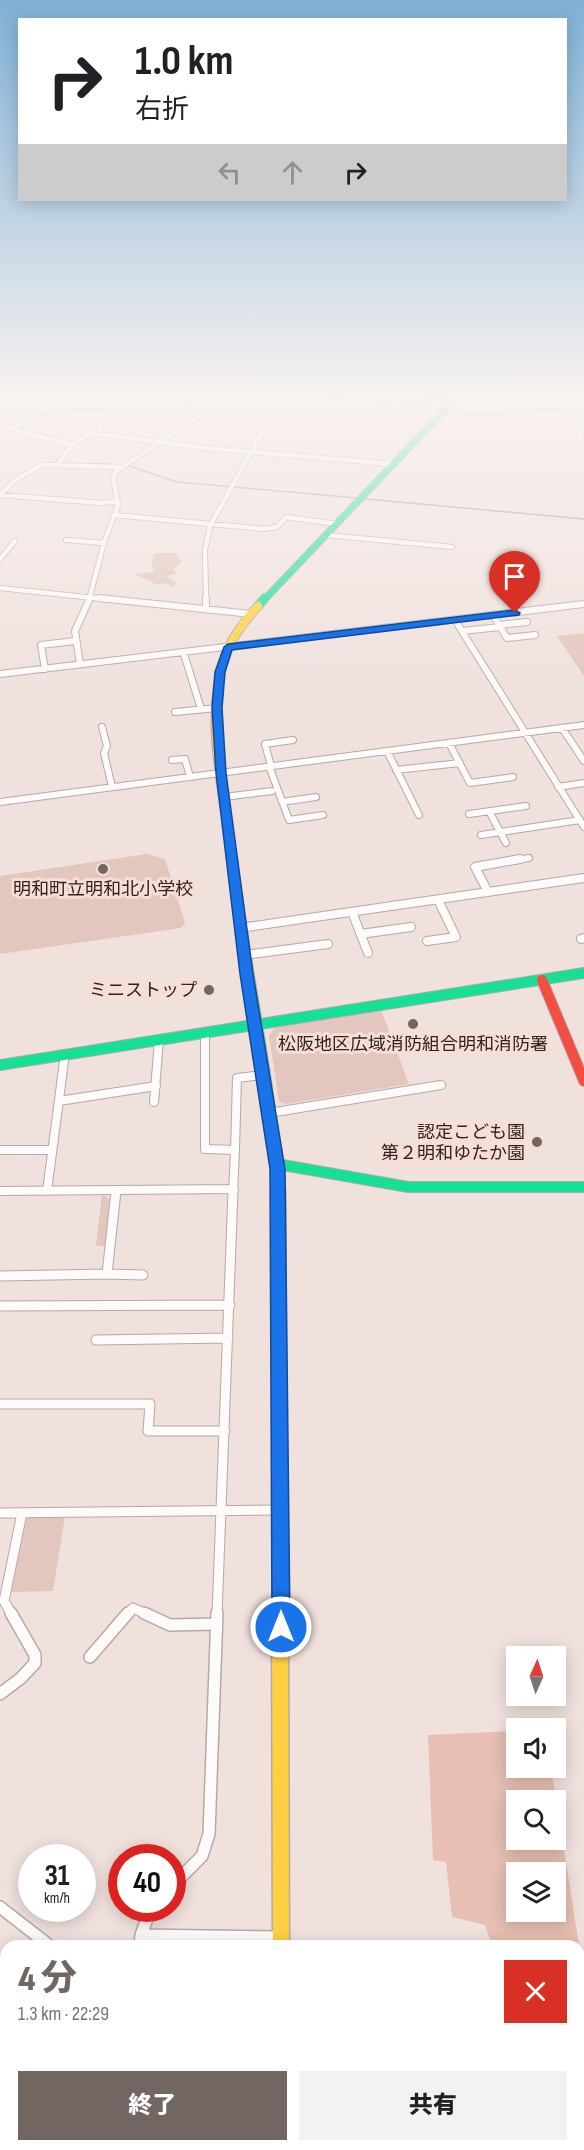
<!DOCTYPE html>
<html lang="ja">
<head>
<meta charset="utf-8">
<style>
	body { margin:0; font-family:"Sofia Sans Condensed","Noto Sans JP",sans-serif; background:#f2f2f2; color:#202124; height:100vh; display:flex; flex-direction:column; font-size:22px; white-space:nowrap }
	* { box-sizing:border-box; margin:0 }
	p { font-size:20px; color:#757577 }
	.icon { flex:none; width:33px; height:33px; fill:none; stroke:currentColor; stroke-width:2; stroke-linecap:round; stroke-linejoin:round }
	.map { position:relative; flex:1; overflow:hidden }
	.panel { position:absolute; left:0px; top:1940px; width:585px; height:212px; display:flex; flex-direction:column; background:#fff; border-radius:18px 18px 0 0; box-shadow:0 3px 15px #0003 }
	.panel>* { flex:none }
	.top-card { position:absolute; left:18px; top:18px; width:549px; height:183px; border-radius:0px; box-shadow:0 3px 15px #0003; background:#fff; color:#202124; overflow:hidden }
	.needle { width:39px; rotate:3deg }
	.fabs { position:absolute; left:506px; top:1646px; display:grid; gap:12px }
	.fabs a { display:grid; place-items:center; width:60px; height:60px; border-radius:0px; background:#fff; box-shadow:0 3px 15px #0003; font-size:30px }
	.speed { position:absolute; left:18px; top:1844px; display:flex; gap:12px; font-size:30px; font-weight:700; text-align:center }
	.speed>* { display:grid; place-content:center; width:78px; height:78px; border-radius:50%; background:#fff; box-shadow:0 3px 15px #0003; line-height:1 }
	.speed small { font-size:15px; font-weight:400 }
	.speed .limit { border:9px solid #d22; background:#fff; color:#111 }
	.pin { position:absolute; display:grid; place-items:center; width:51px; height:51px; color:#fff; margin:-62px -26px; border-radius:50% 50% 50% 0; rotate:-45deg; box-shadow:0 0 6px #0007 }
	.pin .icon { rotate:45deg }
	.me { position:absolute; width:66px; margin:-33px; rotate:0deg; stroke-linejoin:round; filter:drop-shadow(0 0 4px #0008) }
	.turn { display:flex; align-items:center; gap:21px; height:126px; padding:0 18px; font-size:27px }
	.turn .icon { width:78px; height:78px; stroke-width:2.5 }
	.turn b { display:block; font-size:42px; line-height:51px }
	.lanes { display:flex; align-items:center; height:57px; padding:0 18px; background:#0003; justify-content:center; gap:30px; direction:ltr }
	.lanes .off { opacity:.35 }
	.round { display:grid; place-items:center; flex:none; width:63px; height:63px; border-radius:0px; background:#f2f2f2 }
	.summary { display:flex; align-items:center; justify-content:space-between; height:102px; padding:0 18px }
	h1 { font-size:36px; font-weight:800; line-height:45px; color:#716662 }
	.action { display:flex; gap:12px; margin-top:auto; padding:12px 18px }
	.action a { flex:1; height:69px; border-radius:0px; background:#716662; color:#fff; font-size:24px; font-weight:800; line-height:69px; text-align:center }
	.action a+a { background:#f2f2f2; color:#202124 }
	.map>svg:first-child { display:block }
	.green { fill:#e3c6be }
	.forest { fill:#e7bfb3; fill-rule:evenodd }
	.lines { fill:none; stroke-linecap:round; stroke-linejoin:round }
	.stream { stroke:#81aaba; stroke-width:1.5 }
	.street-far4-casing { stroke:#b5a9a6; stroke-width:6 }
	.street-far3-casing { stroke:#b5a9a6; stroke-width:8 }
	.street-far2-casing { stroke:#b5a9a6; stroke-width:10 }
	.street-far1-casing { stroke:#b5a9a6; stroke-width:11 }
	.street-casing { stroke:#b5a9a6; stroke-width:14 }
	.fast-far3-casing { stroke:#b5a9a6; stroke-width:8 }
	.fast-far2-casing { stroke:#b5a9a6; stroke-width:10 }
	.fast-far1-casing { stroke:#b5a9a6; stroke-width:12 }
	.fast-casing { stroke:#b5a9a6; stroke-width:15 }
	.slow-far2-casing { stroke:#b5a9a6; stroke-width:10 }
	.slow-far1-casing { stroke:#b5a9a6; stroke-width:15 }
	.slow-casing { stroke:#b5a9a6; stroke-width:19 }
	.jam-casing { stroke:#b5a9a6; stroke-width:12 }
	.street-far4 { stroke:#fdfafa; stroke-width:4.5 }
	.street-far3 { stroke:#fdfafa; stroke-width:6 }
	.street-far2 { stroke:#fdfafa; stroke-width:8 }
	.street-far1 { stroke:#fdfafa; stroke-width:9 }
	.street { stroke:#fdfafa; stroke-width:11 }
	.fast-far3 { stroke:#16e098; stroke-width:6 }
	.fast-far2 { stroke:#16e098; stroke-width:8 }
	.fast-far1 { stroke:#16e098; stroke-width:10 }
	.fast { stroke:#16e098; stroke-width:13 }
	.slow-far2 { stroke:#ffcf43; stroke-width:8 }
	.slow-far1 { stroke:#ffcf43; stroke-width:13 }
	.slow { stroke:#ffcf43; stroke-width:16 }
	.jam { stroke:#f24e42; stroke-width:10 }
	.route { fill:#1a73e8; stroke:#114b97; stroke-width:1.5 }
	.poi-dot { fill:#716662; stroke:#f8ddd5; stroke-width:2 }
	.labels { text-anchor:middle; stroke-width:6; stroke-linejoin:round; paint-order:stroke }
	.poi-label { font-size:18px; fill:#2d2320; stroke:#f8ddd5 }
</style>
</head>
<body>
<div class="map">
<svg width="584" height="2150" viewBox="0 0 584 2150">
	<rect width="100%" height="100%" fill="#f0e1dd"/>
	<!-- green -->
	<path class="green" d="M155,553H175L182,562L173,569L177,574L166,576L176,582L174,587L166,583L158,585L134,574L154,572L151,562Z
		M584,633V676L557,636Z
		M147,854L165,859L185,923L181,928L0,954V876Z
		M381,1010L409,1084L286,1104L279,1102L269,1036L274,1028Z
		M102,1194L110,1200L106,1246H96Z
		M27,1516H65L53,1591L11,1592Z"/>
	<!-- forest -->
	<path class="forest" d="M516,1731V1767H551L579,1945H492L485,1925L452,1917L446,1862L433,1860L428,1735ZM516,1800H555V1839H516ZM516,1872H555V1911H516Z
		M579,1946L584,1978V2056H579Z"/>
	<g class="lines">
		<!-- stream -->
		<path class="stream" d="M70,444L55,463L108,464
			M129,466L177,482L357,498
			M366,499L584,519"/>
		<!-- street-far4 casing -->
		<g class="street-far4-casing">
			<path id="street-far4" d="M162,393L207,412
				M269,393L583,417L580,438
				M421,397L456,399
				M0,400L25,393
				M0,409L6,404L4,400
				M39,412L103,415L98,434
				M0,426L72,445
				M12,429L41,411L56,393
				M57,465L72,445L90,433L205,448L394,464
				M1,494L14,481L41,465L121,467
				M1,495L102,503L118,501
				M115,515L263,529L277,527L286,517L337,524
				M326,535L452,547
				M66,540L104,543
				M0,559L15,541
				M0,588L113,600
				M89,600L104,543L118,505L113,478L115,472L234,393
				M206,600L205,550L210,526L284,393"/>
		</g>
		<!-- street-far3 casing -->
		<g class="street-far3-casing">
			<path id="street-far3" d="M99,598L251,614
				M206,598V609
				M493,615L507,638L535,635
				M455,620L584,827
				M499,625L527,622
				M462,631L500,627
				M184,654L201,709
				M80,664L75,631L90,598
				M45,669L41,645L75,641
				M0,674L584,604
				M175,712L217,708
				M102,727L107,746L104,753L112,787
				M562,728L584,761
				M449,743L470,783L513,777
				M387,751L419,815
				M172,760L185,759L190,777
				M269,766L289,820L323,815
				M271,766L265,744L293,740
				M396,770L460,763
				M558,787L584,783
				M224,797L272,791
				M0,802L584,725
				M282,802L316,797
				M489,811L506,843
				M469,814L526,806
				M481,835L580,820
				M511,861L529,858"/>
		</g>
		<!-- street-far2 casing -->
		<g class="street-far2-casing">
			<path id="street-far2" d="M488,892L475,867L520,859
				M352,912L368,953
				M240,928L584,878
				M361,934L411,927
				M581,939L584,938
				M427,941L456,937L438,900
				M244,955L328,944
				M205,1033V1149L235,1150L233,1193
				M59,1101L156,1086
				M154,1102L159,1040
				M269,1113L441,1085
				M0,1150H52
				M235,1150L237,1078L263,1075
				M0,1191L234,1189
				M47,1191L65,1054"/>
		</g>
		<!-- street-far1 casing -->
		<g class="street-far1-casing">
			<path id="street-far1" d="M107,1274L143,1275
				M0,1276L107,1274L116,1191
				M0,1306L230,1305
				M96,1340L228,1338
				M0,1404H150L148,1431H225
				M0,1513L281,1510
				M12,1615L4,1601L22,1513
				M127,1615L133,1608L148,1615
				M217,1615L233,1191"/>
		</g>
		<!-- street casing -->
		<g class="street-casing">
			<path id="street" d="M144,1613L170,1625L216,1624
				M90,1657L128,1613
				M0,1694L21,1678L35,1663V1655L11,1613
				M172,1886L202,1856L209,1834L217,1613
				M0,1907L50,1946
				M141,1935L280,1937
				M140,1946L141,1935L151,1908
				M0,2133H6"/>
		</g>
		<!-- fast-far3 casing -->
		<g class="fast-far3-casing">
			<path id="fast-far3" d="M264,600L461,393"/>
		</g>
		<!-- fast-far2 casing -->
		<g class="fast-far2-casing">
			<path id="fast-far2" d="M258,606L265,598
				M229,837L232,861"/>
		</g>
		<!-- fast-far1 casing -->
		<g class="fast-far1-casing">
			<path id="fast-far1" d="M232,859C245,971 271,1081 279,1193
				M0,1065L584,973
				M277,1164L408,1187H584"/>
		</g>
		<!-- fast casing -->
		<g class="fast-casing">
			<path id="fast" d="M279,1191L280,1448"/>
		</g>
		<!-- slow-far2 casing -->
		<g class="slow-far2-casing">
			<path id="slow-far2" d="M229,837C221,781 206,715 224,660C230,639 244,622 258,606"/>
		</g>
		<!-- slow-far1 casing -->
		<g class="slow-far1-casing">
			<path id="slow-far1" d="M280,1448V1615"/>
		</g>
		<!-- slow casing -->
		<g class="slow-casing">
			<path id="slow" d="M280,1613L281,1946
				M281,2145V2150"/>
		</g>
		<!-- jam casing -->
		<g class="jam-casing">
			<path id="jam" d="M542,980L584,1081"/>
		</g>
		<!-- street-far4 -->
		<use href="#street-far4" class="street-far4"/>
		<!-- street-far3 -->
		<use href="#street-far3" class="street-far3"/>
		<!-- street-far2 -->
		<use href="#street-far2" class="street-far2"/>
		<!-- street-far1 -->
		<use href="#street-far1" class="street-far1"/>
		<!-- street -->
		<use href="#street" class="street"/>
		<!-- fast-far3 -->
		<use href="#fast-far3" class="fast-far3"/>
		<!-- fast-far2 -->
		<use href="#fast-far2" class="fast-far2"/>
		<!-- fast-far1 -->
		<use href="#fast-far1" class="fast-far1"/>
		<!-- fast -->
		<use href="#fast" class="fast"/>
		<!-- slow-far2 -->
		<use href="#slow-far2" class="slow-far2"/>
		<!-- slow-far1 -->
		<use href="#slow-far1" class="slow-far1"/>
		<!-- slow -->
		<use href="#slow" class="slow"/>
		<!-- jam -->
		<use href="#jam" class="jam"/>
	</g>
	<!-- sky -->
	<linearGradient id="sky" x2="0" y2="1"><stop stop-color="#7fb0d6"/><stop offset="0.57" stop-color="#f8f2f0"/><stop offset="1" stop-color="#f8f2f0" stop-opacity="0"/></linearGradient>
	<rect width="584" height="694" fill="url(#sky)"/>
	<!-- route -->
	<path class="route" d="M515,610L520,613L519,615L232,650L225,672L222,708L226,773L253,974L285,1169L290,1627L288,1633L281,1636L274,1633L272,1627L270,1169L240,974L216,773L212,708L215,672L224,647L228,644Z"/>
	<!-- markers -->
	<g class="poi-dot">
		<circle cx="103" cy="869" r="6"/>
		<circle cx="209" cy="990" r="6"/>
		<circle cx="413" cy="1024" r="6"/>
		<circle cx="537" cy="1142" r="6"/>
	</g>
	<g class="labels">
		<!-- poi labels -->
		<g class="poi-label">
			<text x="103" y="895">明和町立明和北小学校</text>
			<text x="197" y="996" text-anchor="end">ミニストップ</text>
			<text x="413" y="1050">松阪地区広域消防組合明和消防署</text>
			<text x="525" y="1138" text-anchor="end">認定こども園<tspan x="525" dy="21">第２明和ゆたか園</tspan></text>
		</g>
	</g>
</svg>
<div class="fabs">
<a><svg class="needle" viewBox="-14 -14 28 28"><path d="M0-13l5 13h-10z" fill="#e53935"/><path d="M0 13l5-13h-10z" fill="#757577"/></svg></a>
<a><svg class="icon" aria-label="sound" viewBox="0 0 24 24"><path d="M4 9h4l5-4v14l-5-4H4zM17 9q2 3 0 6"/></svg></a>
<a><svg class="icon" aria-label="search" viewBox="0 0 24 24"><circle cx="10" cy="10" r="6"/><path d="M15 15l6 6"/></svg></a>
<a><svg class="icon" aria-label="layers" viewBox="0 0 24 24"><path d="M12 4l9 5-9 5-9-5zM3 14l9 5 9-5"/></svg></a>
</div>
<div class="speed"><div>31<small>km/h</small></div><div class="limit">40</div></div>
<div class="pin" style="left:515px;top:613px;background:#d93025"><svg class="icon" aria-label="arrive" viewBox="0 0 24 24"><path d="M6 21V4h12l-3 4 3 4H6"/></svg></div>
<svg class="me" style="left:281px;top:1627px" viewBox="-20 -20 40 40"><circle r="17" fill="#1a73e8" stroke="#fff" stroke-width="3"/><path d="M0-11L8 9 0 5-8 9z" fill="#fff"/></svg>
<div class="top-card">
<div class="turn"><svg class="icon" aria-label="right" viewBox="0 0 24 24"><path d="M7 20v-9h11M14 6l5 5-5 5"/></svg><div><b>1.0 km</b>右折</div></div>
<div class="lanes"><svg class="icon off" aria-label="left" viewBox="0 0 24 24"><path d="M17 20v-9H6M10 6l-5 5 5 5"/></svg><svg class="icon off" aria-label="ahead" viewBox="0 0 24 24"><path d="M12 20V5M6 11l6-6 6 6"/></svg><svg class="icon" aria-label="right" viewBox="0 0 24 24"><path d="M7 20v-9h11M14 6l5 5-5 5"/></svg></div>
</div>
<section class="panel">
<div class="summary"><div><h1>4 分</h1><p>1.3 km · 22:29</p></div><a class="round" style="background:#d93025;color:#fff"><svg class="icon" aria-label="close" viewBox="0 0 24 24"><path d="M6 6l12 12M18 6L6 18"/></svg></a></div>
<div class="action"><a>終了</a><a>共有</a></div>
</section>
</div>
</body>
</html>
